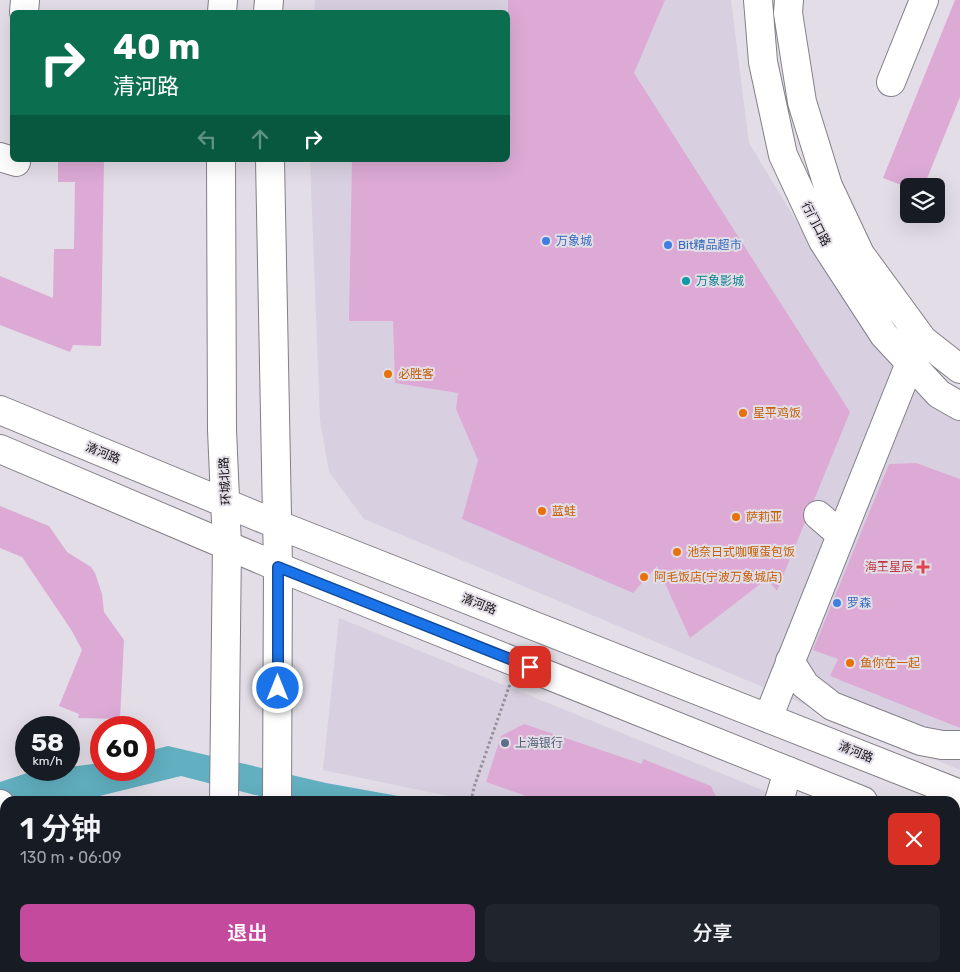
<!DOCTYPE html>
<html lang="zh">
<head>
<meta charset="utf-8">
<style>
	body { margin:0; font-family:Rubik,"Noto Sans SC",sans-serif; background:#20242c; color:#f1f3f6; height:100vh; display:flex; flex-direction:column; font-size:19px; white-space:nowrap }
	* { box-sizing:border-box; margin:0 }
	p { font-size:16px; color:#9ea1a6 }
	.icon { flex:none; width:28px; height:28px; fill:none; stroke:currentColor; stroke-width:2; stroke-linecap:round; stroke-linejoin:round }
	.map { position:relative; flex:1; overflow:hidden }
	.details { position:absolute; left:0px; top:796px; width:960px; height:176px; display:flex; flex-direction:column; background:#171b24; border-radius:15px 15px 0 0; box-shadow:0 5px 20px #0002 }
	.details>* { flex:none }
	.banner { position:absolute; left:10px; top:10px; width:500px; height:152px; border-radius:8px; box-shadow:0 5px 20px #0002; background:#0b6e4f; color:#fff; overflow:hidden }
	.buttons { position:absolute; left:900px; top:178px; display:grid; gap:10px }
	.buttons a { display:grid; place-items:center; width:45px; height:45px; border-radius:8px; background:#171b24; box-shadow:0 5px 20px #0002; font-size:25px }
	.speed { position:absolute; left:15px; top:716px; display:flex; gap:10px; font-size:25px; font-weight:700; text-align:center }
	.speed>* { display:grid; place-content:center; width:65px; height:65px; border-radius:50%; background:#171b24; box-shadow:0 5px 20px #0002; line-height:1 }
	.speed small { font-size:12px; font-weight:400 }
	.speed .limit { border:8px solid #d22; background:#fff; color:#111 }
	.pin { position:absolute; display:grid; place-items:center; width:42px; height:42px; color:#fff; margin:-21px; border-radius:10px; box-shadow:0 2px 8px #0006 }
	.me { position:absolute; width:55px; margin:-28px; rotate:0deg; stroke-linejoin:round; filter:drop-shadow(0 0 4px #0008) }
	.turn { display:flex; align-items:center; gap:18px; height:105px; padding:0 20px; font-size:22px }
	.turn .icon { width:65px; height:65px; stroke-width:2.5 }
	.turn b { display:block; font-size:35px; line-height:42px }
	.lanes { display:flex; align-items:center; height:48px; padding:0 20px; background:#0003; justify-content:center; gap:25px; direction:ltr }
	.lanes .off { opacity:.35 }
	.round { display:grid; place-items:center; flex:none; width:52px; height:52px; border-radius:8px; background:#20242c }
	.overview { display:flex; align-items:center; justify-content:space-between; height:85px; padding:0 20px }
	h1 { font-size:30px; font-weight:600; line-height:38px }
	.action { display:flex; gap:10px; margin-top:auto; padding:10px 20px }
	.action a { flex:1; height:58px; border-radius:8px; background:#c44a9d; color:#fff; font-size:20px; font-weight:600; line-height:58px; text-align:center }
	.action a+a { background:#20242c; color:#f1f3f6 }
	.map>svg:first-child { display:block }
	.built { fill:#d8d0e0 }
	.green { fill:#baceae }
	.water { fill:#61afc0 }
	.building { fill:#dcaad5 }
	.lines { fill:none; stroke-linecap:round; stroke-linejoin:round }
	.minor-casing { stroke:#837f87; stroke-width:30 }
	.major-casing { stroke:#837f87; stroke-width:30 }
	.path { stroke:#959198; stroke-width:3; stroke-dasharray:2.5 2.5; stroke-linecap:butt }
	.minor { stroke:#fff; stroke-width:28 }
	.major { stroke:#fff; stroke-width:28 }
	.route-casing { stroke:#114b97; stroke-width:12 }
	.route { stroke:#1a73e8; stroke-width:9 }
	.shop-dot { fill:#3f7fe0; stroke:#e2dde6; stroke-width:2 }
	.culture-dot { fill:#0f9aa8; stroke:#e2dde6; stroke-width:2 }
	.food-dot { fill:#e8710a; stroke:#e2dde6; stroke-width:2 }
	.health-dot { fill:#e0444e; stroke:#e2dde6; stroke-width:2 }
	.service-dot { fill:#5c6f8a; stroke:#e2dde6; stroke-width:2 }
	.labels { text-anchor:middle; stroke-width:4; stroke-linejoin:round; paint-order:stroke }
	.street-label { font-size:12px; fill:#110f12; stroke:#e2dde6 }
	.shop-label { font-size:12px; fill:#366cbe; stroke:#e2dde6; text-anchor:start }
	.culture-label { font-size:12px; fill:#0d838f; stroke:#e2dde6; text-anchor:start }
	.food-label { font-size:12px; fill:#c56008; stroke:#e2dde6; text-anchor:start }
	.health-label { font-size:12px; fill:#be3a42; stroke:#e2dde6; text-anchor:end }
	.service-label { font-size:12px; fill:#4e5e75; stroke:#e2dde6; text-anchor:start }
</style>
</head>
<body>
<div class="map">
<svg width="960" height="972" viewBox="0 0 960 972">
	<rect width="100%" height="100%" fill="#e2dde6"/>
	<!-- built -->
	<path class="built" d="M315,0H731L749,143L832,280L960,420V770L364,519L329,472L320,420L310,160H508V12H314Z
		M339,618L772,794L789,801H448V796L323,770Z
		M955,874L960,877V972H527L518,968H955Z"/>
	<!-- green -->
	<path class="green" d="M318,968H365V972H318Z"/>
	<!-- water -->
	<path class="water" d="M168,746L326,783L426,801H279L181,776L79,801H5L0,826V782L30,772L69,770V767L101,763V770H144V752Z
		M367,968H507L521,972H367Z"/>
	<!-- building -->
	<path class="building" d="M508,0H665L634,73L850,412L814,500L807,504L803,512L805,522L777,591L767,579L690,638L657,566L633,593L462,519L478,460L456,409L458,393L395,383L393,321H349L352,160H508Z
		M955,0H960V97L924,186H904L883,178Z
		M58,160H104L101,346L73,345L70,352L0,325V276L53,298L54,249H74L75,182H58Z
		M916,463L960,479V728L830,676L838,659L813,650L889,464Z
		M0,506L49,526L67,552L91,567L95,573L102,594L104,612L124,640L120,719L78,718L79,714L59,706L82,650L72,631L22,557L0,548Z
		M524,724L642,764L643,759L711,786L718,801H528L529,797L486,782L501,736Z"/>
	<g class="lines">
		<!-- minor casing -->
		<g class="minor-casing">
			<path id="minor" d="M758,0L763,62L783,155L823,241L884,335L939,394L960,406
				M789,0L788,13L802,102L828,186L860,254L923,340L960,369
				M24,12L25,0
				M891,82L924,0
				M0,157L16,162V160
				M818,515L841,535
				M790,661L805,685L832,706L921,741L942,745H960
				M768,718L910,363
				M779,801L788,771
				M0,804L5,818
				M35,968L36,972
				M725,972L726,968"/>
		</g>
		<!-- major casing -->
		<g class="major-casing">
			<path id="major" d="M222,12L223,0
				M268,12L269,0
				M221,160L222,430L227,545L224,801
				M270,160L278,567L277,801
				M0,410L276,524L960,794
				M0,449L278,567L863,801
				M955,838L960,840
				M223,972V968
				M274,972V968"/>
		</g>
		<!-- path -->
		<path class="path" d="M471,801L474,787L510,684
			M621,968L631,972
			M946,972L947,968"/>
		<!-- minor -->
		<use href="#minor" class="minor"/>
		<!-- major -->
		<use href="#major" class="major"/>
	</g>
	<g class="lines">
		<!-- route casing -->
		<g class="route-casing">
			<path id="route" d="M278,688V567L530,667"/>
		</g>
		<!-- route -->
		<use href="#route" class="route"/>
	</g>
	<!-- markers -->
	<g class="shop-dot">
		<circle cx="546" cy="241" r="5"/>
		<circle cx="668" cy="245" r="5"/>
		<circle cx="837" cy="603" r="5"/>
	</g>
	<circle class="culture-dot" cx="686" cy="281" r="5"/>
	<g class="food-dot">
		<circle cx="388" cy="374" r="5"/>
		<circle cx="743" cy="413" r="5"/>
		<circle cx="542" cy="511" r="5"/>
		<circle cx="736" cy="517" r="5"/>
		<circle cx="677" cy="552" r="5"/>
		<circle cx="644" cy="577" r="5"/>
		<circle cx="850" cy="663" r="5"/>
	</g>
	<path class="health-dot" d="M920.5 559.5h5v5h5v5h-5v5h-5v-5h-5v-5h5z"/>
	<circle class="service-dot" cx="505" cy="743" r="5"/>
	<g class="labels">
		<!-- street labels -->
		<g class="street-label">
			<text transform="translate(816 224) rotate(63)" y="4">行门口路</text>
			<text transform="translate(103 453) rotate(22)" y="4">清河路</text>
			<text transform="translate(225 481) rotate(-93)" y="4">环城北路</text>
			<text transform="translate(479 604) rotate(21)" y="4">清河路</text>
			<text transform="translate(856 752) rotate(22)" y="4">清河路</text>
		</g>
		<!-- shop labels -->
		<g class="shop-label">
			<text x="556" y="245">万象城</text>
			<text x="678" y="249">Bit精品超市</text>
			<text x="847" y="607">罗森</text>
		</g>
		<!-- culture labels -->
		<g class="culture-label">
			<text x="696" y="285">万象影城</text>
		</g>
		<!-- food labels -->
		<g class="food-label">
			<text x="398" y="378">必胜客</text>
			<text x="753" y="417">星平鸡饭</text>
			<text x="552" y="515">蓝蛙</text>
			<text x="746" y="521">萨莉亚</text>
			<text x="687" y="556">池奈日式咖喱蛋包饭</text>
			<text x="654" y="581">阿毛饭店(宁波万象城店)</text>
			<text x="860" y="667">鱼你在一起</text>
		</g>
		<!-- health labels -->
		<g class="health-label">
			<text x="913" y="571">海王星辰</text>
		</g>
		<!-- service labels -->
		<g class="service-label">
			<text x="515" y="747">上海银行</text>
		</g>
	</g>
</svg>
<div class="buttons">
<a><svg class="icon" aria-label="layers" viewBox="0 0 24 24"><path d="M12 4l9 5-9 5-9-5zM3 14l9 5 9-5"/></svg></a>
</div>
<div class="speed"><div>58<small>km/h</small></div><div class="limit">60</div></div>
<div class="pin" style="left:530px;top:667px;background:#d93025"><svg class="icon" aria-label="arrive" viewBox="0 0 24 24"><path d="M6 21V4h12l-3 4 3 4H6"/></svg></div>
<svg class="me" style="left:278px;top:688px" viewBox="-20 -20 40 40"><circle r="17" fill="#1a73e8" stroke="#fff" stroke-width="3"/><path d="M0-11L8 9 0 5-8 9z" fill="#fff"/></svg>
<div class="banner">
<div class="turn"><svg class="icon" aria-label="right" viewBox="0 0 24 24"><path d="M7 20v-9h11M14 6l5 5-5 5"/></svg><div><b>40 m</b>清河路</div></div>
<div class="lanes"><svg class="icon off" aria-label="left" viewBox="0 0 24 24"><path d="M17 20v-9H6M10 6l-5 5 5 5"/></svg><svg class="icon off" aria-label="ahead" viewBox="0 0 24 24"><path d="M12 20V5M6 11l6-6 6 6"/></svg><svg class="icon" aria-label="right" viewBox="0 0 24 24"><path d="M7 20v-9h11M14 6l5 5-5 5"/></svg></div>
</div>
<section class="details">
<div class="overview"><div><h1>1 分钟</h1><p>130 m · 06:09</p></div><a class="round" style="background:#d93025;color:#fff"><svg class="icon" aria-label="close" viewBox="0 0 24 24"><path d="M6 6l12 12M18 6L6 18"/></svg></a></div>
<div class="action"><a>退出</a><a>分享</a></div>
</section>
</div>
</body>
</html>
